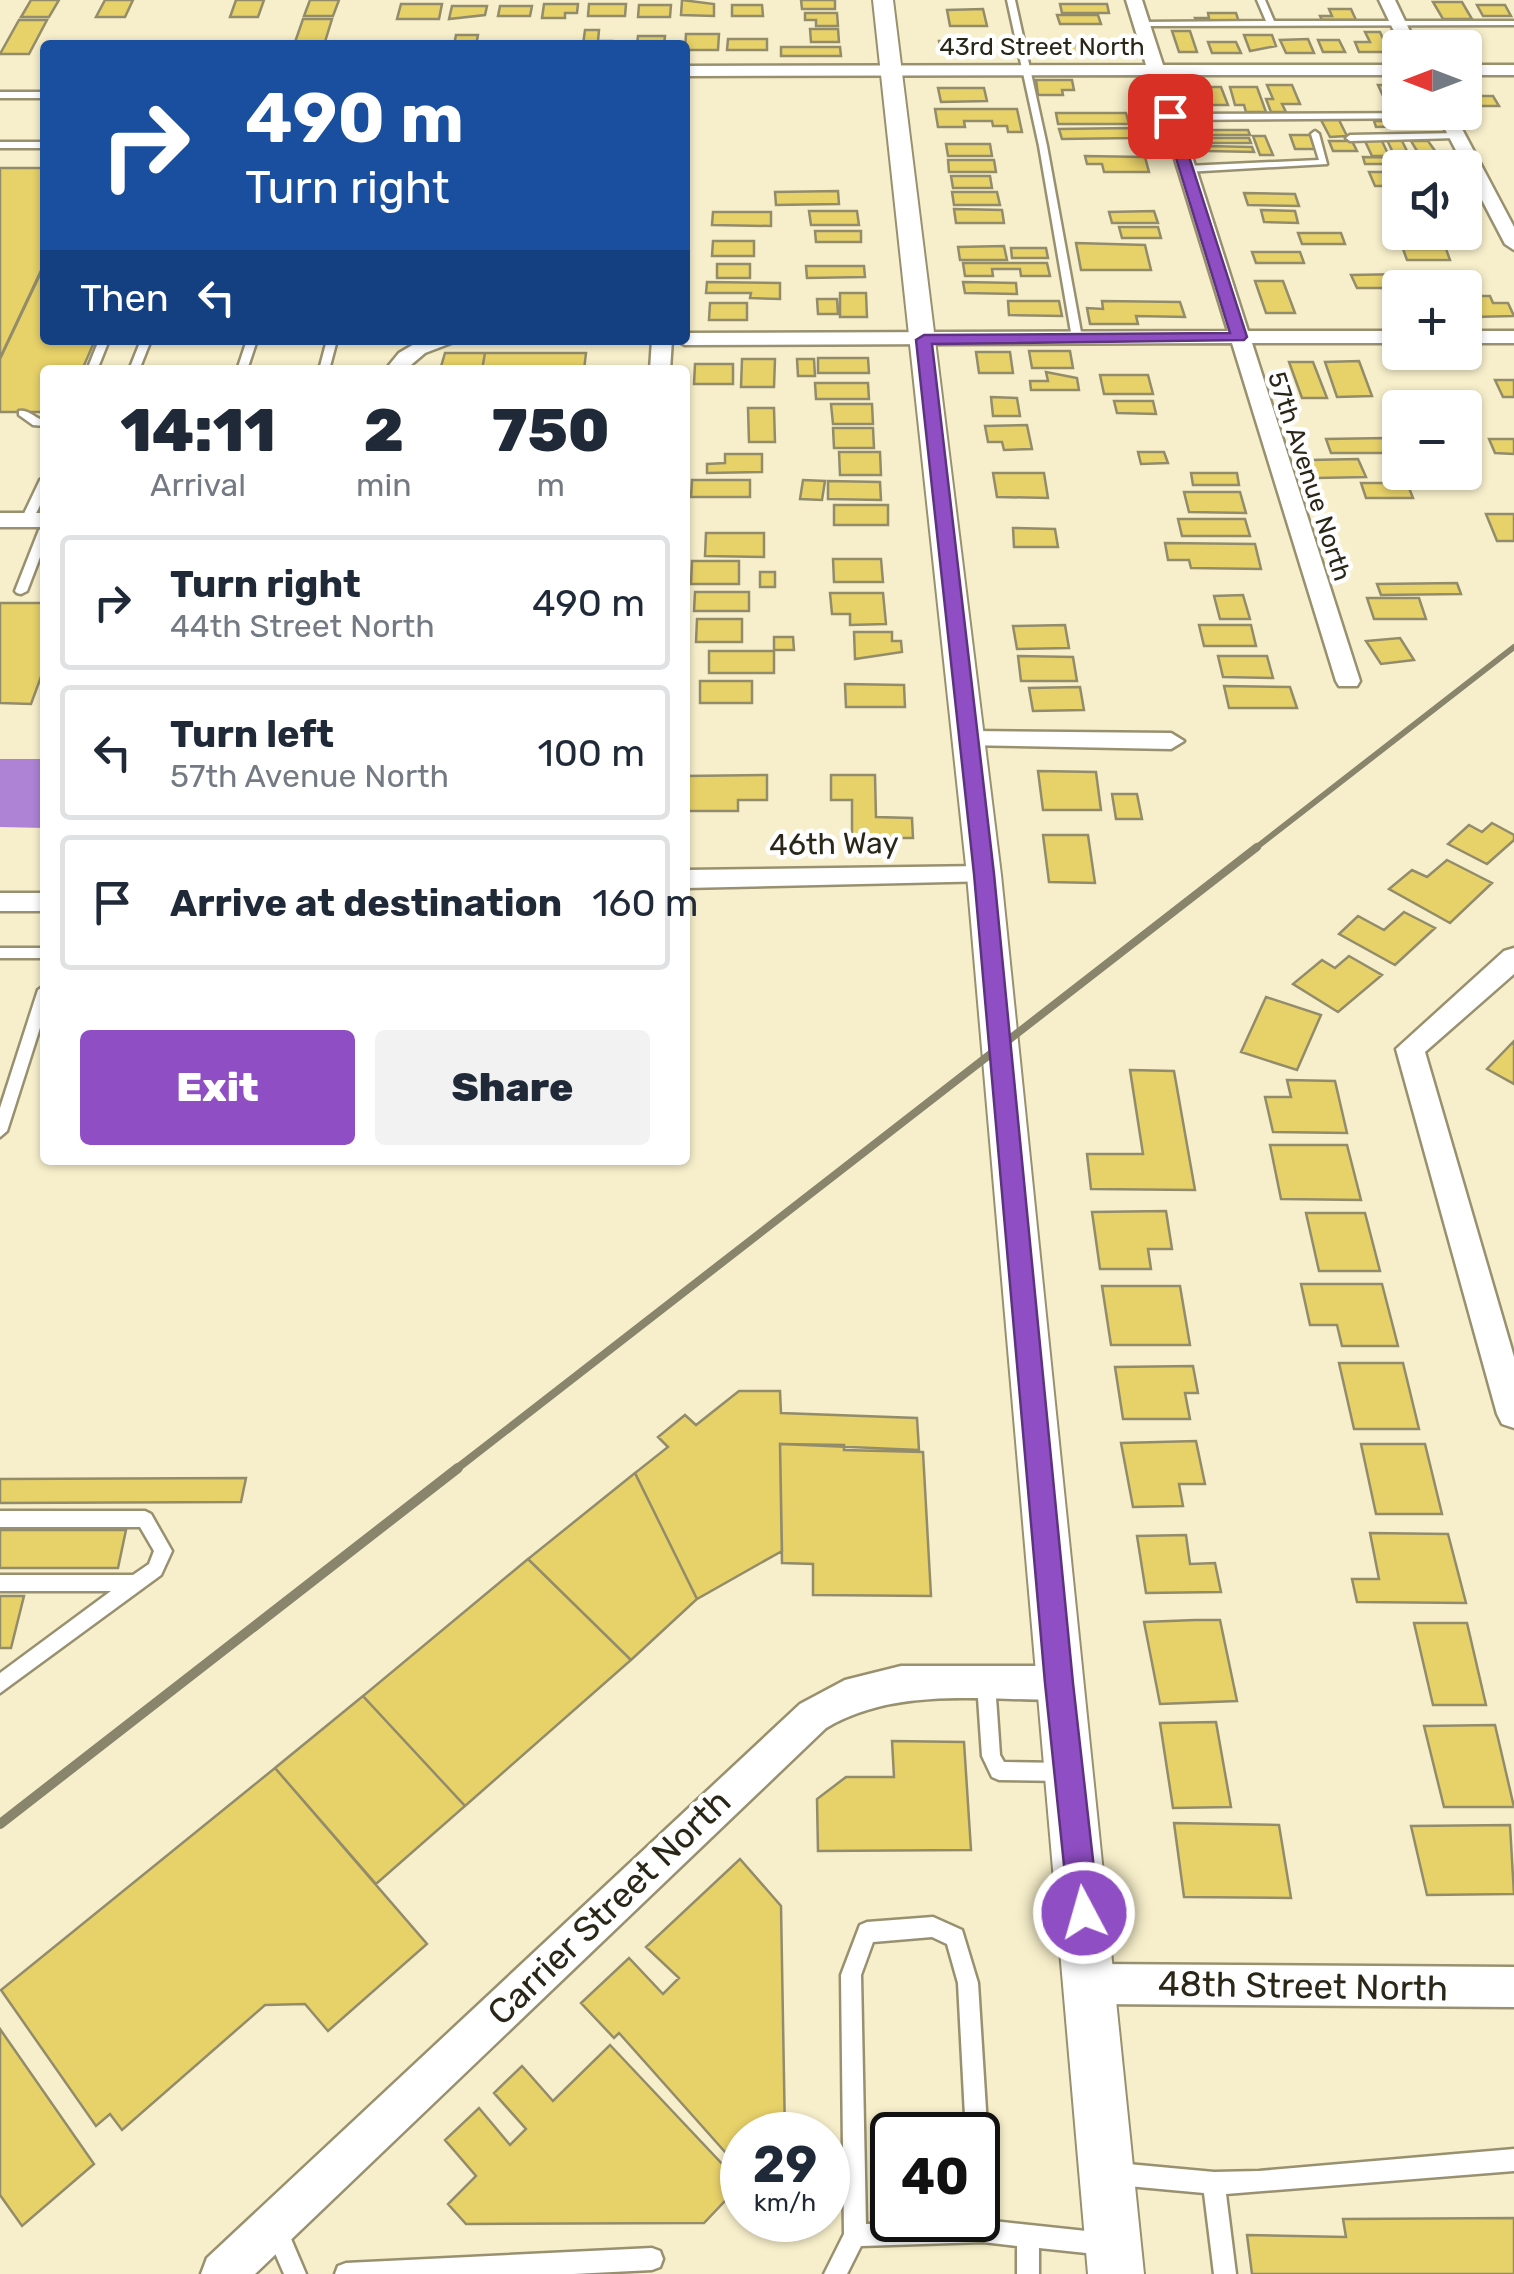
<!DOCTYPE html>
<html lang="en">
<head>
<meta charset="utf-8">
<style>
	body { margin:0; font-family:Rubik,sans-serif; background:#f2f2f3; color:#1f2937; height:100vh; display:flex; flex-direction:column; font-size:38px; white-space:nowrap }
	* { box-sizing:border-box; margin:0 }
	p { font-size:32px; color:#747a83 }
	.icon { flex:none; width:55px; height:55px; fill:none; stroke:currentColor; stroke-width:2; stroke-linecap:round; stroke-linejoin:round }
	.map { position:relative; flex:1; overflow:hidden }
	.panel { position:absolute; left:40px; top:365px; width:650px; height:800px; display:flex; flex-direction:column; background:#fff; border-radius:10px; box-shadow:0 2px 8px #0004 }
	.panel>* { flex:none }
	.hud { position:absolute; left:40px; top:40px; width:650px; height:305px; border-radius:10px; box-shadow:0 2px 8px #0004; background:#1a4fa0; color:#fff; overflow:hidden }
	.needle { width:65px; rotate:270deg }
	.fabs { position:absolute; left:1382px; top:30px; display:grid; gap:20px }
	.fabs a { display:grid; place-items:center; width:100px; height:100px; border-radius:10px; background:#fff; box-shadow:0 2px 8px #0004; font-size:50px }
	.speed { position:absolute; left:720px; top:2112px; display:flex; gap:20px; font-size:50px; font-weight:700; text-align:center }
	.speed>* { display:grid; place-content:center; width:130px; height:130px; border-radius:50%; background:#fff; box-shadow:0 2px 8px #0004; line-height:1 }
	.speed small { font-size:25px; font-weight:400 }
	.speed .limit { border:5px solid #111; border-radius:15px; background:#fff; color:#111 }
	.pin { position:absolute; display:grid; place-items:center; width:85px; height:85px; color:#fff; margin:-42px; border-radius:20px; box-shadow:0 5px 15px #0006 }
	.me { position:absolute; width:110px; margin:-55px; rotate:354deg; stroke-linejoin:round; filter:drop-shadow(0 0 8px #0008) }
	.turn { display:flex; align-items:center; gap:35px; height:210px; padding:0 40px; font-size:45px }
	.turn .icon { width:130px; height:130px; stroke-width:2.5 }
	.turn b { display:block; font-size:70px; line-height:85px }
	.then { display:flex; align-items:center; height:95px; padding:0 40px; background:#0003; gap:20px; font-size:38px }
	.eta { display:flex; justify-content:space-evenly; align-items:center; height:170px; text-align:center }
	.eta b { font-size:60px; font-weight:800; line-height:70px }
	.primary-button { display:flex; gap:20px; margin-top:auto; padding:20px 40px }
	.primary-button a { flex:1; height:115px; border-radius:10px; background:#8f4ec3; color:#fff; font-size:40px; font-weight:800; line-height:115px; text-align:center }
	.primary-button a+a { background:#f2f2f3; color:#1f2937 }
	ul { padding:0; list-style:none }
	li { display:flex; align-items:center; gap:30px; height:135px; margin:0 20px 15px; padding:0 20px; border:5px solid #e0e1e3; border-radius:10px }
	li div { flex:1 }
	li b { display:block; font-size:38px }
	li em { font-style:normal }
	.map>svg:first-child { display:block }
	.water { fill:#ae83d6 }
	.building { fill:#e7d169; stroke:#938c6b; stroke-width:2.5 }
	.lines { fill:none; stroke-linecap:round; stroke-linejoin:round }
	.service-casing { stroke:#98906f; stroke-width:5 }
	.minor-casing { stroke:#98906f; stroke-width:5 }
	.tertiary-casing { stroke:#98906f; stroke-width:4 }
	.service { fill:#fff; fill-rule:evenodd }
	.minor { fill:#fff; fill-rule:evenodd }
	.tertiary { fill:#fff; fill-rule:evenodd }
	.rail-far2 { stroke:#89846c; stroke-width:6 }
	.rail-far1 { stroke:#89846c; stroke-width:8 }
	.rail { stroke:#89846c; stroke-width:10 }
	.route { fill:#8f4ec3; stroke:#5d337f; stroke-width:2.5 }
	.labels { text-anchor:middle; stroke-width:9; stroke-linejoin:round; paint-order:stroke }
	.far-street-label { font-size:25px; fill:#2a2719; stroke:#fff }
	.street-label { font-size:30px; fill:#2a2719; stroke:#fff }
	.near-street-label { font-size:35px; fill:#2a2719; stroke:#fff }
</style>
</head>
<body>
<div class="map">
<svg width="1514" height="2274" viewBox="0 0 1514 2274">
	<rect width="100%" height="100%" fill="#f7efcb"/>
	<!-- water -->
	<path class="water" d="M0,759H45V828L0,827Z"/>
	<!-- building -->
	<path class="building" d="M31,0H59L49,17H21Z
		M105,0H133L125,17H96Z
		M236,0H264L258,17H230Z
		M310,0H339L333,16H304Z
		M682,0L714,4V16L681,15Z
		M801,0H835V9H802Z
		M1433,2H1462L1472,19H1443Z
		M401,4H442L439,19H397Z
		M544,4H578L577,13H565V18H542Z
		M589,4H626L625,16H588Z
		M1060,4H1107L1109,13H1062Z
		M639,5H671L670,17H638Z
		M732,5H762L763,16H732Z
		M1477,5H1505L1511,16H1483Z
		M452,6H487L485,15L449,19Z
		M500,6H532L530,16H498Z
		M983,9L987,26H950L947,10Z
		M1329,9H1351L1356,20H1322L1320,16H1332Z
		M805,13H837L838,26H816V20H805Z
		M1208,13H1236L1239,22H1197L1195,18H1209Z
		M1057,15H1098L1101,24H1060Z
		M303,19H332L324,45H294Z
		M19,20H47L29,54H0Z
		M810,29H838L839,42H811Z
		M585,30H599L598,41H612L611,45H583Z
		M1172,31H1190L1197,52H1179Z
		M1365,32H1380L1389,52H1359L1355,42H1370Z
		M686,34H719L718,50H685Z
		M456,35H478L476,45H454Z
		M1244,35H1272L1276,46L1250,51Z
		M638,36H665L664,45H637Z
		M728,39H767V50H727Z
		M1308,39L1314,53H1286L1280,40Z
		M1318,40H1339L1345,52H1323Z
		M939,41H985L987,52H941Z
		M104,42H227L102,45Z
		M1208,42H1236L1241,53H1212Z
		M1051,45H1108L1110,54H1053Z
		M781,47H840L841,56H781Z
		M1036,80H1072L1074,90H1062L1063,95H1038Z
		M1267,85H1292L1300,104H1282L1286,112H1271L1266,99H1273Z
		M1378,85H1400V98H1384Z
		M1198,87H1221L1228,105H1204Z
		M1230,87H1257L1266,112H1246L1244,105H1235Z
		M938,88H984L987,101L941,102Z
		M1465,96H1493L1499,106H1465Z
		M935,109H1017L1022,132H1008L1007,126H993L992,121H964L965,127H938Z
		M1056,113H1126L1129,124H1058Z
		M1321,120H1339L1347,136L1330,137Z
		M1374,121H1414L1417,126L1376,127Z
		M1130,128L1133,138L1062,139L1059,129Z
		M1199,130H1248L1250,135H1201Z
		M1290,135H1310L1315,149H1295Z
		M1253,136H1265L1273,155H1260Z
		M1203,138H1249L1251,143H1205Z
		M1364,139H1381L1389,156H1372Z
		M1387,140L1402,141L1409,155H1394Z
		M1329,141H1352L1357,151H1333Z
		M1411,141H1428L1438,155L1420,156Z
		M946,144H990L992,156H948Z
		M1207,146L1252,147L1254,152L1208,151Z
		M1085,156L1145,157L1149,172H1104L1102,164H1087Z
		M1363,157L1416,158L1419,164H1365Z
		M948,160H994L996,172H949Z
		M0,168H45V262L0,358Z
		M1369,172H1393L1399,186H1375Z
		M951,176H990L992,188H953Z
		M838,191L839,204L776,205L775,192Z
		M952,192H997L1000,205H954Z
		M1244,193L1295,194L1299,206L1248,205Z
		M954,209L1002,210L1004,223H956Z
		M1261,210L1295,211L1298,223L1264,222Z
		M809,211H857L859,225H811Z
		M1154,211L1158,223H1112L1109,212Z
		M713,212H771V226L712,225Z
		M1119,227H1158L1161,238H1122Z
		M815,231H861V242H816Z
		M1298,233H1341L1345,244H1302Z
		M713,241H754V256H712Z
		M1076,243L1145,245L1151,270H1081Z
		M1004,246L1007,260H960L958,247Z
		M1011,248H1046L1048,258H1012Z
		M1403,249H1446L1450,260H1407Z
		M1252,252H1300L1304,263H1256Z
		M963,263H1047L1050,276H1021L1020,269H992L993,276H965Z
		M45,264V340H95L82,370H45V412H0V359Z
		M717,264H750V278H717Z
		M806,266H864L865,277L807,278Z
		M1405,274L1411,288H1357L1351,275Z
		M1255,281H1283L1295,313H1266Z
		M707,282L780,283V299L750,298L751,293H706Z
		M963,282L1016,283L1017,294L965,293Z
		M840,293H866L867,317H840Z
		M1465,296H1490L1493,303H1508L1514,316L1472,317Z
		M817,299H837L838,314H818Z
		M1008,301H1059L1062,316L1009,315Z
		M1102,301L1180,302L1185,317L1136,316L1138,324H1090L1087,308L1103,309Z
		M710,303H747V320H709Z
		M1029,351H1070L1073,368H1032Z
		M976,352H1010L1013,373H979Z
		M445,353H485L482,370H440Z
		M485,353H586L584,370H482Z
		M818,358H868L869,373H818Z
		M742,359H775L774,387H741Z
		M797,359H814L815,376H798Z
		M1359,361L1372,396L1337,397L1325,362Z
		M1289,362H1313L1327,398H1302Z
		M695,364H733V384H694Z
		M1046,372L1077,378L1079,390H1031L1030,381H1048Z
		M1100,375H1148L1153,394H1104Z
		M1495,380H1514V397H1503Z
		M815,383H868L869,399H816Z
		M991,397L1017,398L1020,416H993Z
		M1114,401H1153L1156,414L1117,413Z
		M831,404H872L873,424H833Z
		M748,408H774L775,442H749Z
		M1027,425L1032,449L1004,450L1002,442H988L985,426Z
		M833,428H873L874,448H834Z
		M1386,438L1391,453H1331L1326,439Z
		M1489,439H1514V454L1495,453Z
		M839,452H880L881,475H840Z
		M1138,452H1164L1168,463L1141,464Z
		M725,454H762V472L707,473V464L725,463Z
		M1358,459L1366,477L1317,478L1310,460Z
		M993,473H1044L1048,498L997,497Z
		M1191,473H1237L1239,485H1193Z
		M692,480H750V497H691Z
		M803,480L825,481L822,500L800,499Z
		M828,481L880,482L881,500L828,499Z
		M1361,483H1407L1413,498H1366Z
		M1184,492H1240L1246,513L1189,512Z
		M834,505H888V525H834Z
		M1486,514H1514V541H1497Z
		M1178,519H1245L1250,536H1182Z
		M1013,528L1055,529L1058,547H1014Z
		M706,533H764V557L705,556Z
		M1165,543L1255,544L1261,569L1191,568L1189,560H1168Z
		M833,559H881L883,582H834Z
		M692,561H739V584H691Z
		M760,572H775V587H760Z
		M1457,583L1461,594L1381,595L1377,584Z
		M695,592H749V611H694Z
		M830,593H883L886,624L850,625V614H832Z
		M1243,595L1250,619H1220L1214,596Z
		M1367,598H1419L1426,619H1374Z
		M0,603H45V666L31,704L0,703Z
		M697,619H742V642H696Z
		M1065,625L1069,648L1017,649L1013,626Z
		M1199,625H1251L1256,646H1204Z
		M854,632H892V641H901L902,652L855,659Z
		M774,637H793L794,650H774Z
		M1400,638L1414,660L1381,664L1366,641Z
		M709,651H774V673H709Z
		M1018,656L1073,657L1077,681H1021Z
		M1218,656H1267L1273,678L1223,677Z
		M700,681H752V703H700Z
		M845,684L904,685L905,707H846Z
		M1224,686L1290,687L1297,708H1229Z
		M1080,687L1084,710L1033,711L1029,688Z
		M1038,771L1096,772L1101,810H1043Z
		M767,775V800H738V811H685V776Z
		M831,775H875L876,817L912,818L913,838H852V800H831Z
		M1112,794H1137L1142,819H1116Z
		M1492,823L1514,835V840L1487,864L1448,844L1469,825L1482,832Z
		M1043,835H1088L1095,883L1049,882Z
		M1447,860L1492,883L1450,923L1389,889L1412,870L1427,877Z
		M1404,912L1435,928L1395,965L1339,934L1358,916L1384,930Z
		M1349,956L1382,975L1338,1012L1293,984L1322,960L1335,968Z
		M1266,997L1321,1015L1297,1070L1241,1052Z
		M1514,1041V1084L1487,1069Z
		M1130,1070L1174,1071L1195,1190L1091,1189L1087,1154H1143Z
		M1287,1080L1335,1081L1347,1133L1273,1132L1265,1097H1291Z
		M1270,1145H1347L1361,1200L1281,1199Z
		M1166,1211L1172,1249H1148L1151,1269H1100L1092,1212Z
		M1306,1213H1365L1380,1271H1319Z
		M1301,1284H1382L1398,1346H1342L1337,1325H1310Z
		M1102,1286H1180L1190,1345H1111Z
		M1339,1363H1403L1419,1429H1354Z
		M1193,1366L1198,1393H1185L1190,1419H1123L1115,1367Z
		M739,1391H780L781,1413L917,1418L919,1450L780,1444L782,1551L697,1599L635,1473L668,1447L658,1437L685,1415L696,1425Z
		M1196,1441L1205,1484H1179L1183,1506L1133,1507L1121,1443Z
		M780,1444L844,1445V1450L923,1452L931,1596L813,1595V1564L782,1563Z
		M1361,1444H1425L1442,1514H1376Z
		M635,1473L697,1599L631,1660L528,1559Z
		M246,1478L241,1502L0,1503V1479Z
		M0,1530H126L118,1568H0Z
		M1370,1533L1448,1534L1466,1603L1357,1602L1352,1579H1379Z
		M1186,1535L1190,1564L1215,1563L1221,1592L1146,1593L1137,1536Z
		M528,1559L631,1660L465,1806L363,1696Z
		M0,1596H24L11,1648H0Z
		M1195,1620H1220L1237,1701L1160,1704L1144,1622Z
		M1414,1623H1467L1486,1705H1433Z
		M363,1696L465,1806L376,1884L275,1768Z
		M1216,1722L1231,1807L1173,1808L1160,1723Z
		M1495,1725L1514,1807H1444L1424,1726Z
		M892,1741L964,1742L971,1850L818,1851L817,1799L846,1777H894Z
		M275,1768L427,1944L328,2031L305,2004L265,2005L122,2130L110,2114L96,2126L1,1990Z
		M1174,1823L1279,1825L1291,1898L1184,1897Z
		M1510,1825L1514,1894L1427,1895L1411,1826Z
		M740,1859L781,1906L785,2135H742V2171L619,2033L614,2038L581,2003L629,1958L663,1994L679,1978L646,1947Z
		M0,2029L94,2164L22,2226L0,2195Z
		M610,2045L741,2184L704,2223L466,2224L448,2204L476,2176L445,2140L479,2108L510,2145L526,2129L494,2093L522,2066L553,2101Z
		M1514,2218V2274H1252L1247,2235L1346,2237L1343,2219Z"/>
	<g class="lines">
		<!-- service casing -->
		<g class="service-casing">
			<path id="service" d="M1007,0H1015L1047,146L1082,338L1077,341L1072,338L1039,146Z
				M1257,0H1265L1274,21H1514V25L1142,26L1138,24L1142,22L1266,21Z
				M0,92H45V98H0Z
				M1449,113V117L1446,118L1170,120L1166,117L1170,114Z
				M1315,131L1319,134L1327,164L1186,172L1182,169L1186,166L1319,160L1311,134Z
				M1459,133L1460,135L1456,138L1350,141L1346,138L1350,135Z
				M0,142H45V148H0Z
				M99,340H109L97,370H87Z
				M141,340H151L139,370H129Z
				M247,340H257L247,370H237Z
				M327,340H337L329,370H319Z
				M19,411C30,409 35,420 45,420V426L33,425L19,415Z
				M45,477C45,493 40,514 27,523L23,522L21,520L40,480Z
				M45,527V544L27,591L21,594L17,593L15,591L39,530Z
				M0,948H45V958H0Z
				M45,985V1012L7,1131L0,1137V1108L38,990Z
				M0,1511H145L151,1514L172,1551L161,1575L0,1693V1673L111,1591H0V1575H133L149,1564L154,1551L140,1527H0Z
				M986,1674L993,1677L995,1683L1000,1755L1004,1762L1065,1763L1072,1766L1074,1772L1072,1778L1065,1781L999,1780L992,1777L982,1756L977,1683L979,1677Z
				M933,1917L962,1930L978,1983L993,2221L1105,2233L1113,2236L1116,2244L1113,2252L1105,2255L1039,2248V2274H1017V2246L983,2242L861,2246L847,2274H824L844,2234L841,1975L860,1925L867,1922ZM932,1937L947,1944L958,1983L966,2135H978V2220L866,2224L861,1975L873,1942Z
				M1514,2149V2171L1226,2194L1236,2274H1214L1204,2193L1117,2185L1109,2182L1106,2174L1109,2166L1117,2163L1214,2172L1259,2171Z
				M275,2217L283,2220L306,2274H284L264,2228L267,2220Z
				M652,2248L660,2251L663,2259L660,2267L652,2270L573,2274H335L338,2266L346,2263Z"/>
		</g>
		<!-- minor casing -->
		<g class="minor-casing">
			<path id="minor" d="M1126,0H1142L1163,65H1400V75H1166L1248,331H1400V343H1252L1360,681L1357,686H1339L1336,681L1232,343L685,345L676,340H685V333L1228,331L1149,75L685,76V66L1146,65Z
				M1379,0H1395L1418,48H1402Z
				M1465,65H1514V75H1465Z
				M1436,112H1453L1514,227V250L1505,244Z
				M1465,331H1514V343H1465Z
				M421,340H459L425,353L405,370H385L399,353Z
				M652,340H672L670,370H650Z
				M0,513H45V527H0Z
				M970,731L1171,733L1184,741L1171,749L961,745L958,739Z
				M984,866L993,869L997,875L993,881L685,888V870Z
				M0,893H45V911H0Z
				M1514,948V974L1425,1052L1514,1357V1428L1502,1424L1497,1414L1396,1049L1504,951Z
				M901,1666H1059L1072,1671L1077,1683L1072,1695L1059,1700C981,1700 895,1687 826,1728L255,2274H201L207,2258L800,1704L845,1680Z
				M1091,1964L1514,1967V2007L1091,2004L1077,1998L1071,1984L1077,1970Z"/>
		</g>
		<!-- tertiary casing -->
		<g class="tertiary-casing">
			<path id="tertiary" d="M873,0H893L1001,875L1144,2274H1088L967,875Z"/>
		</g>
		<!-- service -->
		<use href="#service" class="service"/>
		<!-- minor -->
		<use href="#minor" class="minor"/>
		<!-- tertiary -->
		<use href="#tertiary" class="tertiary"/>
		<!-- rail-far2 -->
		<path class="rail-far2" d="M1253,850L1514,647"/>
		<!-- rail-far1 -->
		<path class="rail-far1" d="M455,1470L1257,847"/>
		<!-- rail -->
		<path class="rail" d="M0,1824L458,1468"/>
	</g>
	<!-- route -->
	<path class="route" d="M1170,113L1176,116L1247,337L1244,340L932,344L994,874L1073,1683L1099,1913L1095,1924L1084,1928L1073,1924L1069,1913L1045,1683L974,874L916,340L924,335L1230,333L1163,116Z"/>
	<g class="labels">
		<!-- far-street labels -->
		<g class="far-street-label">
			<text x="1042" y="55">43rd Street North</text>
			<text transform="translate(1310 476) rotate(72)" y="9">57th Avenue North</text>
		</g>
		<!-- street labels -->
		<g class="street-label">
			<text transform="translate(834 844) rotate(-1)" y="10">46th Way</text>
		</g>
		<!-- near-street labels -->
		<g class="near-street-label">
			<text transform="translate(609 1907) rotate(-44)" y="12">Carrier Street North</text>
			<text transform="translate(1303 1986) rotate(1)" y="12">48th Street North</text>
		</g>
	</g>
</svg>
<div class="fabs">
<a><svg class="needle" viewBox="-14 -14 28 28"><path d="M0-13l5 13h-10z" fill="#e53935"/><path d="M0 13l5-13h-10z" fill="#747a83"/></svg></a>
<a><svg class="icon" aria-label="sound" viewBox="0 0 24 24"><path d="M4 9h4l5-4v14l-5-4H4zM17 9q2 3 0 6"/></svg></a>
<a>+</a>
<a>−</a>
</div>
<div class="speed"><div>29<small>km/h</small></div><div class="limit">40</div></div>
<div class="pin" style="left:1170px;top:116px;background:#d93025"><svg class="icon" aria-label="arrive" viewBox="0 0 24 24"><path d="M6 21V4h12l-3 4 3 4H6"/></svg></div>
<svg class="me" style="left:1084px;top:1913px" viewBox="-20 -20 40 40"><circle r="17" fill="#8f4ec3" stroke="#fff" stroke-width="3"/><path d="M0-11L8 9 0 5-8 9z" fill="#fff"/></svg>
<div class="hud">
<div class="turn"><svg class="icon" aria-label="right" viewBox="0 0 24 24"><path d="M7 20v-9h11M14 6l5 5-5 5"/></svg><div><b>490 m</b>Turn right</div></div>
<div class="then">Then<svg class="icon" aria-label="left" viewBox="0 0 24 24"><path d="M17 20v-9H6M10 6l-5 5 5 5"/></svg></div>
</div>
<section class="panel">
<div class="eta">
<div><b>14:11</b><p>Arrival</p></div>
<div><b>2</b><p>min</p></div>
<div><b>750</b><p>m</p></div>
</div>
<ul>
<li><svg class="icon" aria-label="right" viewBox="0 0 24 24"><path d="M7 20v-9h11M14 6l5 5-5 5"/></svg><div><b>Turn right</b><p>44th Street North</p></div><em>490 m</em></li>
<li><svg class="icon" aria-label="left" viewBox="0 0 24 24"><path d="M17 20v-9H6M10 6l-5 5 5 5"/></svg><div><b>Turn left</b><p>57th Avenue North</p></div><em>100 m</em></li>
<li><svg class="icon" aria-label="arrive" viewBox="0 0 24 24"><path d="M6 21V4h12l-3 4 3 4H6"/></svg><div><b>Arrive at destination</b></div><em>160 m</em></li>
</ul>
<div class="primary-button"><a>Exit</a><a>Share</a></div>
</section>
</div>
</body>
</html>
